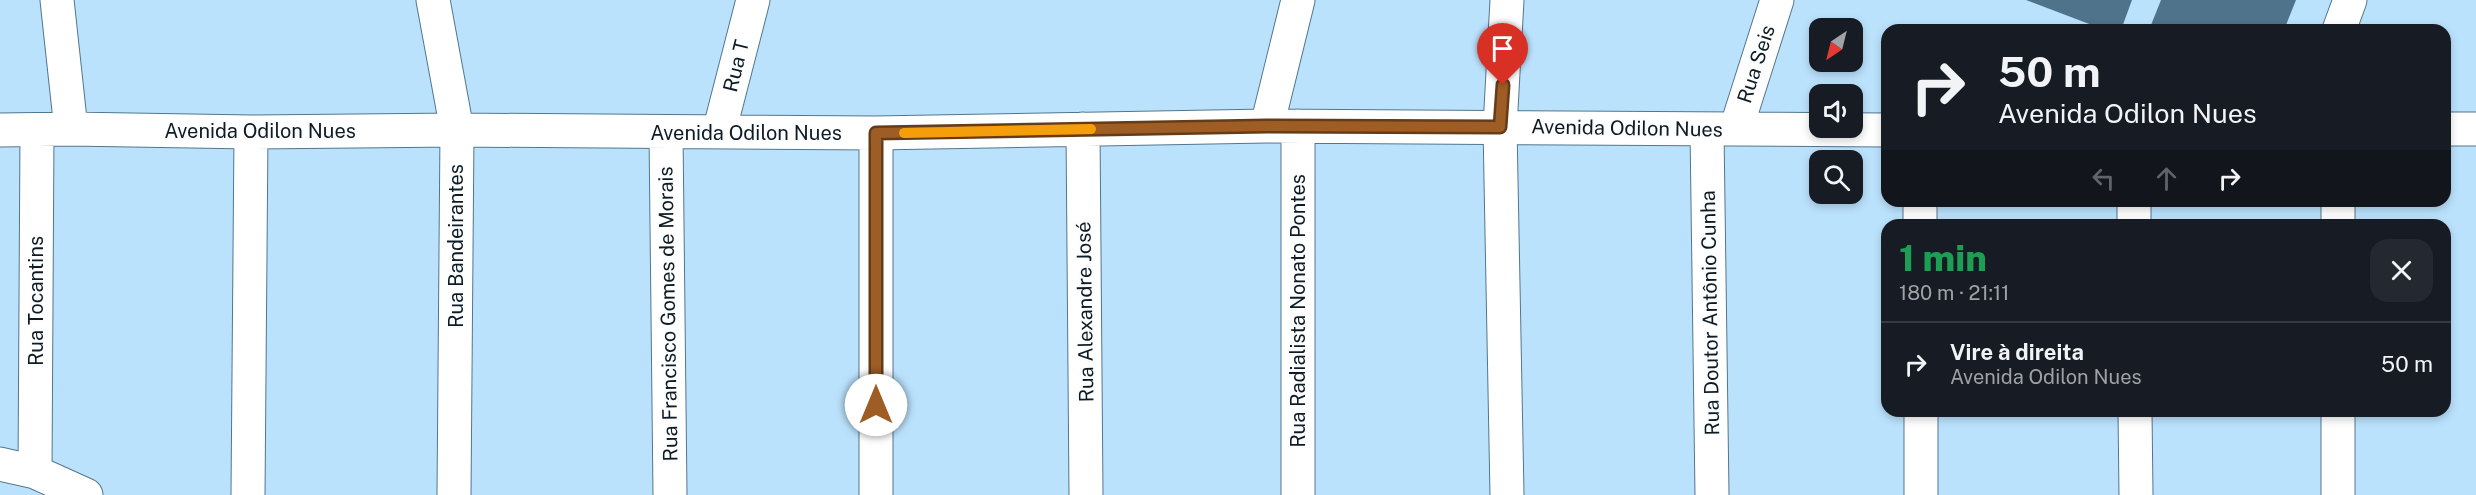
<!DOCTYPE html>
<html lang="pt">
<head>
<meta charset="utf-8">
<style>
	body { margin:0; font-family:"Public Sans",sans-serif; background:#242831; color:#f1f3f6; height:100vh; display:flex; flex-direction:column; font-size:22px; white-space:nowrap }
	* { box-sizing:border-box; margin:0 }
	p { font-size:20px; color:#9ea1a6 }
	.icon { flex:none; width:33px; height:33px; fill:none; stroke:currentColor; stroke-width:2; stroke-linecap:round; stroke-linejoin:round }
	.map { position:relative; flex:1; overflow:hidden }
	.panel { position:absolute; left:1881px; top:219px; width:570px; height:198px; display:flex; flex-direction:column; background:#171b24; border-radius:18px; box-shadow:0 3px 9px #0003 }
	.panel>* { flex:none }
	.top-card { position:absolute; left:1881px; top:24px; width:570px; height:183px; border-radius:18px; box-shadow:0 3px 9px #0003; background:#171b24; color:#f1f3f6; overflow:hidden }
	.needle { width:39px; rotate:215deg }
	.tools { position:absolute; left:1809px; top:18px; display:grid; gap:12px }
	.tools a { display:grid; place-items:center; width:54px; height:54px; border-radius:12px; background:#171b24; box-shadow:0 3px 9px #0003; font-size:30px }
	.pin { position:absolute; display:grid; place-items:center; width:51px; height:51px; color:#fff; margin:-62px -26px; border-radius:50% 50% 50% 0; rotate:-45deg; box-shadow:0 0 6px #0007 }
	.pin .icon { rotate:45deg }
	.me { position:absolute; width:66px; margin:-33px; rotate:0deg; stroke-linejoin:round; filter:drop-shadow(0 0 4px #0008) }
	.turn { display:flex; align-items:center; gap:21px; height:126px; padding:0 18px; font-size:27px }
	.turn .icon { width:78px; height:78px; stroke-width:2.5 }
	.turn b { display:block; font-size:42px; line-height:51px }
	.lanes { display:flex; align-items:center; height:57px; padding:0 18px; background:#0003; justify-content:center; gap:30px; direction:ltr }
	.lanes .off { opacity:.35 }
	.round { display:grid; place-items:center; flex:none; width:63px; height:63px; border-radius:18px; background:#242831 }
	.headline { display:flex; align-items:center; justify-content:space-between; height:102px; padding:0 18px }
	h1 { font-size:36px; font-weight:800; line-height:45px; color:#1e9e55 }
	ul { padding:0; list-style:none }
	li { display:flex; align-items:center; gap:18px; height:84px; padding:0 18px; border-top:2px solid #363941 }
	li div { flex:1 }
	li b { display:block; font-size:22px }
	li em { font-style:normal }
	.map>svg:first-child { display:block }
	.building { fill:#4f738b }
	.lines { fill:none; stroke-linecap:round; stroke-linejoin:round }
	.minor-casing { stroke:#52768e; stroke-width:35 }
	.minor { stroke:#fff; stroke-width:33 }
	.route-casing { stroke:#663c18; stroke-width:15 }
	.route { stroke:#9d5d25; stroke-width:10 }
	.slow { stroke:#f59e0b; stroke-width:10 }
	.labels { text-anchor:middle; stroke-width:4.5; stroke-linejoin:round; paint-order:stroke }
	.street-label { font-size:20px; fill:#0c1b24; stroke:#fdfdfd }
</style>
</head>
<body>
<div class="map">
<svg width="2476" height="495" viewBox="0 0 2476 495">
	<rect width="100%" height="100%" fill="#bbe2fd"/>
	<!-- building -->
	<path class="building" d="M2026,0H2132L2121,30H2105Z
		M2161,0H2296L2284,30H2149Z"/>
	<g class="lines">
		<!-- minor casing -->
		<g class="minor-casing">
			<path id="minor" d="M57,0L71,129
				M433,0L457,130L454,495
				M2339,30L2350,0
				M1267,126L1298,0
				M1083,129L1086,495
				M1736,129L1777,0
				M2445,129H2476
				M0,130L71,129L251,132L457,130L876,133L1267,126L1887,130
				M1707,130L1712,495
				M719,132L753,0
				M666,133L670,495
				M876,133V495
				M1920,201V225
				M2134,201V225
				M2338,225V201
				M1921,411V495
				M2135,411L2136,495
				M0,464L35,472L86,495
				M35,472L37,131
				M248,495L251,132
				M1298,495V126
				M1507,495L1500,127L1507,0
				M2338,495V411"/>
		</g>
		<!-- minor -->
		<use href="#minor" class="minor"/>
	</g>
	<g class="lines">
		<!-- route casing -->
		<g class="route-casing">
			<path id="route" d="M876,405V133L1267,126L1500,127L1503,85"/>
		</g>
		<!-- route -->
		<use href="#route" class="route"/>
		<!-- slow -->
		<path class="slow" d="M904,133L1091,129"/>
	</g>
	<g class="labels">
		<!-- street labels -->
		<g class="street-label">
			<text transform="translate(1756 64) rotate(-72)" y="7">Rua Seis</text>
			<text transform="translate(736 66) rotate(-76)" y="7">Rua T</text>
			<text transform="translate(1627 128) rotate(1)" y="7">Avenida Odilon Nues</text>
			<text x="260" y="138">Avenida Odilon Nues</text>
			<text x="746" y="140">Avenida Odilon Nues</text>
			<text transform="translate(456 246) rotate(-90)" y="7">Rua Bandeirantes</text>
			<text transform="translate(36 301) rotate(-90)" y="7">Rua Tocantins</text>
			<text transform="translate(1298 311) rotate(-90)" y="7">Rua Radialista Nonato Pontes</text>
			<text transform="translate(1085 312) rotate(-91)" y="7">Rua Alexandre José</text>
			<text transform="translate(1710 313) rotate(-91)" y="7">Rua Doutor Antônio Cunha</text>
			<text transform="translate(668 314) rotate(-91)" y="7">Rua Francisco Gomes de Morais</text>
		</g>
	</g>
</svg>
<div class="tools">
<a><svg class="needle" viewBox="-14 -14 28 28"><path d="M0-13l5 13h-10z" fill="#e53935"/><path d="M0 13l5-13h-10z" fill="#9ea1a6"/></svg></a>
<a><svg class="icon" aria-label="sound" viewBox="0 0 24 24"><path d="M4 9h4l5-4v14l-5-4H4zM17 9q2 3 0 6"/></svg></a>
<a><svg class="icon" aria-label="search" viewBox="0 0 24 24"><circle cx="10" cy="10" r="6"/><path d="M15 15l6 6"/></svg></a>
</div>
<div class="pin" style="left:1503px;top:85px;background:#d93025"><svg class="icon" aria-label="arrive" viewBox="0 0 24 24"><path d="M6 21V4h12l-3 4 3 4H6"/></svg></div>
<svg class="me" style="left:876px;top:405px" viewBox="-20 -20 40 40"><circle r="19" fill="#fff"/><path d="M0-13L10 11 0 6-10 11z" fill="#9d5d25"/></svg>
<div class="top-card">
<div class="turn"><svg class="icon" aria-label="right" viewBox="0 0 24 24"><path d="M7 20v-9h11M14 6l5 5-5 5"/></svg><div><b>50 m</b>Avenida Odilon Nues</div></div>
<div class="lanes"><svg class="icon off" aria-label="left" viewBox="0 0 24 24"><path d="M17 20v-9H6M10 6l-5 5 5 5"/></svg><svg class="icon off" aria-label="ahead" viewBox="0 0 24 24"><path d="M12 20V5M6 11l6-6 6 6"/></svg><svg class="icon" aria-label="right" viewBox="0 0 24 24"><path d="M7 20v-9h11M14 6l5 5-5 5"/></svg></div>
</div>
<section class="panel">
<div class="headline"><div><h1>1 min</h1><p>180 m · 21:11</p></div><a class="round"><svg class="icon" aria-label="close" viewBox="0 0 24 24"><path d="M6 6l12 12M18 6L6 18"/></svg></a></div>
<ul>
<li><svg class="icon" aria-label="right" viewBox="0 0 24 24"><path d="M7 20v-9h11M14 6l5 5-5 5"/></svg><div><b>Vire à direita</b><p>Avenida Odilon Nues</p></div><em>50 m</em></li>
</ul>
</section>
</div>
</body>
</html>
